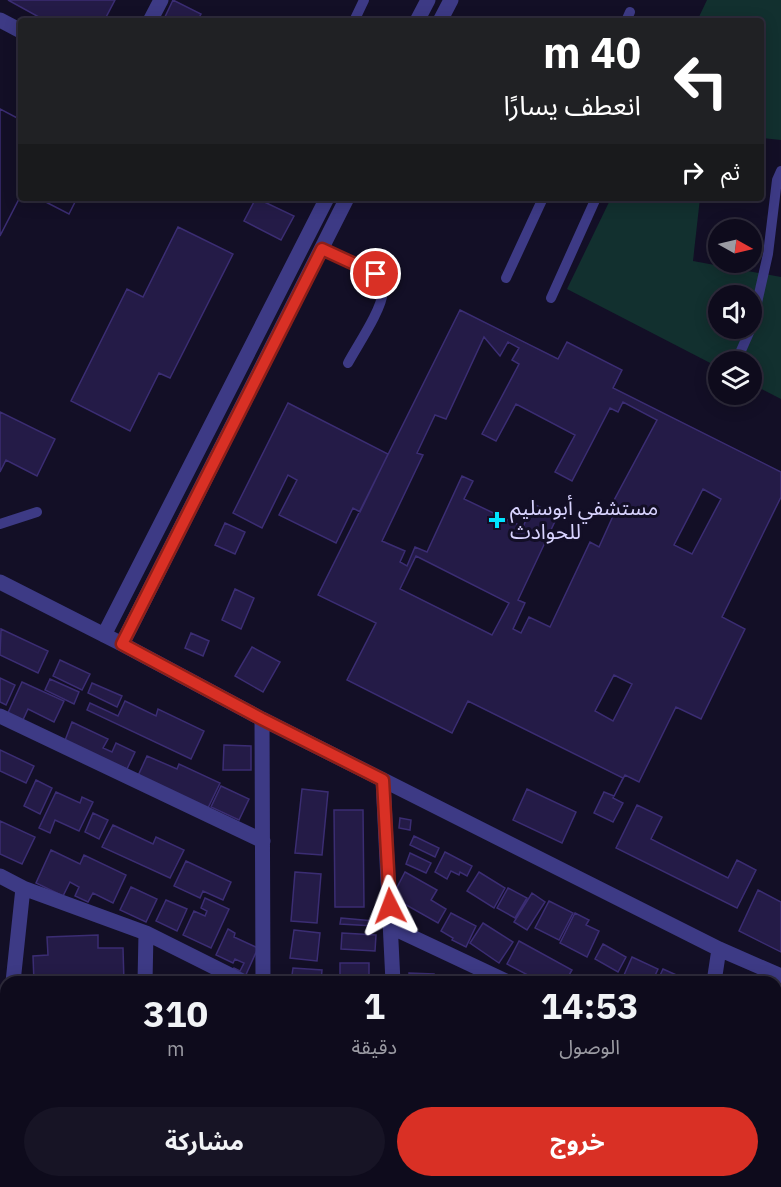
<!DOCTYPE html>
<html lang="ar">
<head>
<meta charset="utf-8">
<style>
	body { margin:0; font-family:"IBM Plex Sans","Noto Sans Arabic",sans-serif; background:#171425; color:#f1f3f6; direction:rtl; height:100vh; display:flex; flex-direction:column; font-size:22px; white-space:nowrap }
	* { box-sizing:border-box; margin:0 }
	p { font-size:20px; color:#9b9ba3 }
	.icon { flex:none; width:33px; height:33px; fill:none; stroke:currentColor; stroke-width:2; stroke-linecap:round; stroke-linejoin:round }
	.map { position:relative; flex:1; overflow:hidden; direction:ltr }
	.details { position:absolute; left:0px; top:976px; width:782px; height:212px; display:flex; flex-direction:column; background:#0e0b1c; border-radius:18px 18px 0 0; box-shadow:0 3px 15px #0003,0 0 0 2px #2e2b3b; direction:rtl }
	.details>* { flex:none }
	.banner { position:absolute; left:18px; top:18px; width:746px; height:183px; border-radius:6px; box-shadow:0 3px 15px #0003,0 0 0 2px #2e2b3b; direction:rtl; background:#202124; color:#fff; overflow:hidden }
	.needle { width:39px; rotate:98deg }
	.controls { position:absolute; left:708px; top:219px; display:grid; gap:12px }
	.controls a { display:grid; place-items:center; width:54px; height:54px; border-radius:50%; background:#0e0b1c; box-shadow:0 3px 15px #0003,0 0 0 2px #2e2b3b; font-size:30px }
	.pin { position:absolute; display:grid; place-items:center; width:51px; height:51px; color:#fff; margin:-26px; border:3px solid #fff; border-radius:50%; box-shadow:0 2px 6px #0007 }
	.me { position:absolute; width:66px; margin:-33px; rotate:357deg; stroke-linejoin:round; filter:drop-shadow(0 0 4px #0008) }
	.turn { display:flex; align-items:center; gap:21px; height:126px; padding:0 24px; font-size:27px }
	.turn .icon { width:78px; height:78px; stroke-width:2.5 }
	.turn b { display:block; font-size:42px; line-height:51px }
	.then { display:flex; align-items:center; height:57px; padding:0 24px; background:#0003; gap:12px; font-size:22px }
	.eta { display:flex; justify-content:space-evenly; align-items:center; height:102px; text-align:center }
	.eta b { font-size:36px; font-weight:700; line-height:42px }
	.cta { display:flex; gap:12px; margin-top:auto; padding:12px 24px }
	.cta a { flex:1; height:69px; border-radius:36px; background:#d93025; color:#fff; font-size:24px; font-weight:700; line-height:69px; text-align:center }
	.cta a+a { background:#171425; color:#f1f3f6 }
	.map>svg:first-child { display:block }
	.green { fill:#12302f; fill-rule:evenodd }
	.building { fill:#241b47; stroke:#3b2d73; stroke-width:1.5; fill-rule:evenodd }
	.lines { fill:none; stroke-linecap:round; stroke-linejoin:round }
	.lane { stroke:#3d3a85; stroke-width:10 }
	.street { stroke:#3d3a85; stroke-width:15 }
	.route-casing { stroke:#8d1f18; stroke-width:15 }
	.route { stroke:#d93025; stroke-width:10 }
	.poi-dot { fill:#00e5ff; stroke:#130f26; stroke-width:2 }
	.labels { text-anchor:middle; stroke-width:6; stroke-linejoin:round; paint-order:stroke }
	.poi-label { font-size:21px; fill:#d9d4ff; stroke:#130f26; text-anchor:start }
</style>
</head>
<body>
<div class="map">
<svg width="781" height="1187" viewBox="0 0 781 1187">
	<rect width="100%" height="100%" fill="#130f26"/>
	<!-- green -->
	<path class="green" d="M707,0H781V140L761,138L760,21H697Z
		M611,198H700L693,261L781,277V399L752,384V362H718V367L567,289ZM718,296H752V328H718Z"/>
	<!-- building -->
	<path class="building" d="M8,0H115L104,21H46Z
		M173,0L201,14L197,21H163Z
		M0,109L21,120V195L0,236Z
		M0,109L21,120V195L0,236Z
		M38,198H77L69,214Z
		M38,198H77L69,214Z
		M256,198L294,216L281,240L244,221Z
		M178,227L233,254L170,378L159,373L130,431L71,401L127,289L143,297Z
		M460,310L558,359L567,342L622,370L613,388L781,472V497L722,617L745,629L701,719L676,707L639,782L625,775L613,798L623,803L613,822L594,813L604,792L614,796L623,778L468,701L452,733L347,680L376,623L318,595ZM703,489L721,499L692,554L674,545ZM416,556L509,603L492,635L400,589ZM614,675L632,684L613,721L595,711Z
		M484,337L500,356L508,342L519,348L512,360L519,364L482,434L496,441L516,404L575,435L555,472L572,481L610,408L618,412L623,402L657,420L612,504L618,505L599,547L590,542L550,627L529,617L521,633L513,629L525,603L518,600L558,515L533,504L523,527L464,499L473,481L462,476L427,552L415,547L407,566L400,562L405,551L382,541L423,455L417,453L435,415L446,419Z
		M288,403L388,454L360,512L353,508L336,543L279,515L297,480L288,475L262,528L233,513Z
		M0,412L55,439L37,476L6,460L0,472Z
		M225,523L245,532L235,554L215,545Z
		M235,589L254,598L241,629L222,620Z
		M1,629L48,651L38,673L0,655Z
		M191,633L209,641L203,656L185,648Z
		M252,647L280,662L263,692L235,676Z
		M60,660L90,674L82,690L53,676Z
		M0,678L15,685L6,705L0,702Z
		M50,679L79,692L74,704L45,690Z
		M22,682L64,701L54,722L28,709L22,722L7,715Z
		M92,683L122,696L117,707L88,693Z
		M125,701L156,716L158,709L204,731L191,759L87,710L90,703L118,716Z
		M72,722L108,739L103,748L112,752L116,743L135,752L127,769L64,743Z
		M224,745L251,746V770H223Z
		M0,750L34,766L26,783L0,771Z
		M147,756L177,769L179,764L220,783L207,810L137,778Z
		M36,780L52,788L40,814L24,806Z
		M221,786L249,799L239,820L211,807Z
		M302,789L328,792L322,855L295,853Z
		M527,789L576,812L562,843L513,820Z
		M56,792L80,803L82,797L93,802L79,831L55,820L50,833L39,828Z
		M637,805L662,817L651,839L728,878L737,860L756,870L737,908L616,848Z
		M334,810H363L364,907H335Z
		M93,813L108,820L99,839L85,832Z
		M400,818L411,820L410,830L399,828Z
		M0,821L35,837L22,864L0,854Z
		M113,825L153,844L156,837L184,850L170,878L102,847Z
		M414,836L439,848L435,857L410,845Z
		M51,850L80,864L84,855L126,875L113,903L93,893L88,902L75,896L79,887L70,882L63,896L36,883Z
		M445,852L472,866L467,876L460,872L459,875L451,871L447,879L435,872Z
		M410,853L431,863L426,873L406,864Z
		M186,861L231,882L223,900L203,891L200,898L174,886Z
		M295,872L321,874L317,923L291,921Z
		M405,872L437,890L431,900L446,909L438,923L392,897Z
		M479,872L505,888L494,908L467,891Z
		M131,887L157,899L146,922L120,910Z
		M508,888L527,898L515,918L497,908Z
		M758,890L781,902V952L739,931Z
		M532,893L545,902L527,930L514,922Z
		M205,898L229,909L211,948L183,935L194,911L205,916L207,911L201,908Z
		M166,900L187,909L177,931L156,921Z
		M549,901L573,913L559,940L535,928Z
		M451,913L476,926L466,947L452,940L453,938L441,931Z
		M575,913L589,920L586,925L599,931L587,957L560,943Z
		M341,918L374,921V926L340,924Z
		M483,923L513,942L499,963L470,943Z
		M228,929L235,933L234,937L258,948L244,979L232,974L234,968L240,971L244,963L235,959L233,963L216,955Z
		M294,930L320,933L317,961L290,958Z
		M342,933L376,935L375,951L341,949Z
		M98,935V948H123L124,982H86L85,977H76V982H34L33,956L48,955L47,937Z
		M519,941L572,970L565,982H541L507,964Z
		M603,944L626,957L618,972L595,959Z
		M632,957L658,969L652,982H640L624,975Z
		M340,963H369V982H340Z
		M293,968L322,970L321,982H291Z
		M663,969L692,982H657Z
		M409,973L434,974V982H409Z
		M781,1031V1064H776Z
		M0,1068H5L6,1087L0,1088Z
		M778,1109H781V1156L776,1155V1124Z
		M776,1168H781V1187H764V1182H776Z
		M46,1182H83V1187H46Z
		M168,1182H202L203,1187H168Z
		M216,1182H243V1186L216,1187Z
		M481,1182H519V1187H481Z
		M600,1182H630L629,1187L600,1185Z
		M639,1182H684V1187H639Z
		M714,1182H753L752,1187H713Z"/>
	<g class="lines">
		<!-- lane -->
		<path class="lane" d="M354,21L364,0
			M626,21L630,12
			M322,249L376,274C381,279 383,284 383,291C382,310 357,346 348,363
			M506,278L543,198
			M551,298L596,198
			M752,325L768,254L777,180L781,171
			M736,362L751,328
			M0,524L37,512"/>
		<!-- street -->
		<path class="street" d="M0,20L21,31
			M150,21L161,0
			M417,21L428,0
			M440,21L451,0
			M0,582L122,644L262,719L719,949L781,976
			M104,635L327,198
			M122,644L347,198
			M0,716L263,841
			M262,719L263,982
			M383,780L393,982
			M0,876L23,888L146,933L244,982
			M391,927L508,982
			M13,982L23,888
			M145,982L146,933
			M714,982L719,949
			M0,1111L6,1110
			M18,1182V1187
			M143,1187V1182
			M263,1187V1182
			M568,1187V1182
			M688,1187L689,1182"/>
	</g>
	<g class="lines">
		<!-- route casing -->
		<g class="route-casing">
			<path id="route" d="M376,274L322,249L122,644L262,719L383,780L390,906"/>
		</g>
		<!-- route -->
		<use href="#route" class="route"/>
	</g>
	<!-- markers -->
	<path class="poi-dot" d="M494 511h6v6h6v6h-6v6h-6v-6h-6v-6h6z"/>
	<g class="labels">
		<!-- poi labels -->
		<g class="poi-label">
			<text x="510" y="515">مستشفي أبوسليم<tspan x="510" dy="24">للحوادث</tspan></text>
		</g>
	</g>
</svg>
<div class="controls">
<a><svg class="needle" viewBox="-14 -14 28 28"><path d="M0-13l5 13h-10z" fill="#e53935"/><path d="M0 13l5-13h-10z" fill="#9b9ba3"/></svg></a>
<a><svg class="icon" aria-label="sound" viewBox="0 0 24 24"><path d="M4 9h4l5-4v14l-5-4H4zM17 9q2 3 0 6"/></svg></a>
<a><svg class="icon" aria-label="layers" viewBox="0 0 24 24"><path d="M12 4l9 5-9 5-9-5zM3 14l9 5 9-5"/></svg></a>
</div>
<div class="pin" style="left:376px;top:274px;background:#d93025"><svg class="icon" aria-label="arrive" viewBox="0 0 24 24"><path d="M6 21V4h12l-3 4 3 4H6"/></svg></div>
<svg class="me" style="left:390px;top:906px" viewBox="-20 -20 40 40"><path d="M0-17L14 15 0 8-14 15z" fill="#d93025" stroke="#fff" stroke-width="4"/></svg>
<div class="banner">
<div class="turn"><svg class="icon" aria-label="left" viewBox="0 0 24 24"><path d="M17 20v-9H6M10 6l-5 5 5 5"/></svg><div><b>40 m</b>انعطف يسارًا</div></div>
<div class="then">ثم<svg class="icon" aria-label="right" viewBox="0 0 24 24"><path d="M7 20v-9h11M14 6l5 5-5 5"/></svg></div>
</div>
<section class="details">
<div class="eta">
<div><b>14:53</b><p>الوصول</p></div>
<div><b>1</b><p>دقيقة</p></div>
<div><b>310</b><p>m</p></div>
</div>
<div class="cta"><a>خروج</a><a>مشاركة</a></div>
</section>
</div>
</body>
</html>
